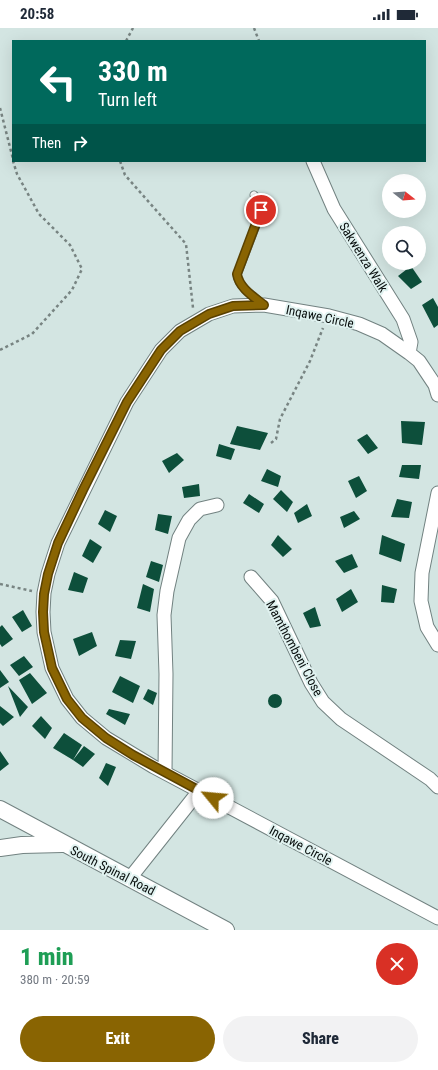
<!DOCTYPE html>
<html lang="en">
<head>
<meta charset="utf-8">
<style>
	body { margin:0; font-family:"Roboto Condensed",sans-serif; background:#f2f2f3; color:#1f2937; height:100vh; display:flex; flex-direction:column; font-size:15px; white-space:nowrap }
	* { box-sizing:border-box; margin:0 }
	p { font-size:13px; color:#747a83 }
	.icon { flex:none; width:22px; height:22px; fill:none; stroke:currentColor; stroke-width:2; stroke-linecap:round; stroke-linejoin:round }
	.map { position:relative; height:902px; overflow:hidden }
	.sheet { display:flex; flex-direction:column; background:#fff; flex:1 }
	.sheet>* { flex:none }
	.banner { position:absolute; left:12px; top:12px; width:414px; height:122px; border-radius:0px; box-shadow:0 4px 16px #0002; background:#00695c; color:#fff; overflow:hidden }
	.needle { width:26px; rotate:107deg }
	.buttons { position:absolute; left:382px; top:146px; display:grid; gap:8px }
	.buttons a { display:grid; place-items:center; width:44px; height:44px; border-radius:50%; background:#fff; box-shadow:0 4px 16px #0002; font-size:20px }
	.pin { position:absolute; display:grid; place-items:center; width:34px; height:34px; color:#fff; margin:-17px; border:2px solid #fff; border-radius:50%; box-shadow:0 1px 4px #0007 }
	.me { position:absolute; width:44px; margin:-22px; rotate:298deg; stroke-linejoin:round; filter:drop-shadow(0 0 3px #0008) }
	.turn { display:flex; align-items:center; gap:14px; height:84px; padding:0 20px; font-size:18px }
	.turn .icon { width:52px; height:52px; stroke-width:2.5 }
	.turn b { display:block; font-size:28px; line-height:34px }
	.then { display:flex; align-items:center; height:38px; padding:0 20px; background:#0003; gap:8px; font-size:15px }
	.round { display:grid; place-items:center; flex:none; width:42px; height:42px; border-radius:21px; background:#f2f2f3 }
	.headline { display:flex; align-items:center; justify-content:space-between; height:68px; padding:0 20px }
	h1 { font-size:24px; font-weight:800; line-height:30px; color:#1e9e55 }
	.action { display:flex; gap:8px; margin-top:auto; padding:8px 20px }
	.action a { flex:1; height:46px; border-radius:24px; background:#896402; color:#fff; font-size:16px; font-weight:800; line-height:46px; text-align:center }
	.action a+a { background:#f2f2f3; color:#1f2937 }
	.status { display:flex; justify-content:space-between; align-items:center; height:28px; padding:0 20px; background:#fff; direction:ltr }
	.status svg { height:11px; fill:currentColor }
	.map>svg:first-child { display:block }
	.building { fill:#0d4f3b }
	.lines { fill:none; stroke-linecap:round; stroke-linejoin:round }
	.service-casing { stroke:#728281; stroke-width:9 }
	.minor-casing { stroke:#728281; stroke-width:15 }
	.tertiary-casing { stroke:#728281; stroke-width:18 }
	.path { stroke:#788482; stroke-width:2.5; stroke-dasharray:3 3; stroke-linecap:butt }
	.service { stroke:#fff; stroke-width:7 }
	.minor { stroke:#fff; stroke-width:13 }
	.tertiary { stroke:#fff; stroke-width:16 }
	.route-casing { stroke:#594101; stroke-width:10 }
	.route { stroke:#896402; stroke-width:7 }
	.labels { text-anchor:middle; stroke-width:4; stroke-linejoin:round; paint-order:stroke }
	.street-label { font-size:13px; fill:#090f0e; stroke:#e0f2f0 }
</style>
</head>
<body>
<div class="status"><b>20:58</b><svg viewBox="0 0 49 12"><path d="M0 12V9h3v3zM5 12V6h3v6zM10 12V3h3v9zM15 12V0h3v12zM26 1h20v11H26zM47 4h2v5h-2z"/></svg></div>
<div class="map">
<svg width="438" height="902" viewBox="0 0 438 902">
	<rect width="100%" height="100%" fill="#d3e5e2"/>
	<!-- building -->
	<path class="building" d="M411,238L422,254L411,261L398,248Z
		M433,270L438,279V297L434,300L422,277Z
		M401,393L425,394L422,417L402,415Z
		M237,398L268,405L260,422L230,416Z
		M367,406L378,420L368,426L357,412Z
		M219,416L235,421L231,432L216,428Z
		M177,425L184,432L169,445L162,433Z
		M402,437H421L419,451L399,449Z
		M267,441L281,448L278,459L261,453Z
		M359,448L367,463L356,470L348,453Z
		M199,456L200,468L184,470L182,459Z
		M281,462L293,474L287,484L273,471Z
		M249,466L264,476L259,485L243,475Z
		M397,471L412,474L409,490L391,489Z
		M307,476L312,488L298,495L294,485Z
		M105,482L117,488L110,504L98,496Z
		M354,483L360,491L344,500L340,489Z
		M158,486L172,488L168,506L155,502Z
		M278,507L292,521L283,529L271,517Z
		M382,507L405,516L401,534L379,526Z
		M90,511L102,519L93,535L82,528Z
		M352,526L358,539L344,545L335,533Z
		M151,533L163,537L159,554L146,549Z
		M74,544L88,550L83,565L68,562Z
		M143,556L154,561L150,584L137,580Z
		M382,557L397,561L394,575L381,574Z
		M351,561L358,574L342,584L336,571Z
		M315,579L321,598L310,600L303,585Z
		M23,582L32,598L22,604L12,589Z
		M2,597L13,611L2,619L0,616V599Z
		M92,604L97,618L79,628L73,611Z
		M120,612L136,613L131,631L115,628Z
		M24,628L33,639L19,648L10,637Z
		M0,642L9,654L0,660Z
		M30,645L47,665L32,676L19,652Z
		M120,648L140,658L133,675L112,664Z
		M8,658L28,679L20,689Z
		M148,661L157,665L153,677L143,671Z
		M268 673a7 7 0 1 1 14 0a7 7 0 1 1-14 0Z
		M0,678L14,689L3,698L0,695Z
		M109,681L130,686L125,697L106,686Z
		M41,688L52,700L45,711L32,698Z
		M64,705L82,717L73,732L53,720Z
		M84,718L95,726L83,739L73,732Z
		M0,723L9,736L0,743Z
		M106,735L116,739L108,758L99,750Z"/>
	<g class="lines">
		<!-- service casing -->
		<g class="service-casing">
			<path id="service" d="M254,167C260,174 262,178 260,187L237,247C239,260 254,268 264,277"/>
		</g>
		<!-- minor casing -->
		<g class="minor-casing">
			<path id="minor" d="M313,133L334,181L403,291L411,314L409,325
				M438,367L435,357L419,333L409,325L382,306L359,296L329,288L264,277L233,278L209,286L180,303L161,322L127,374L58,515L48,546L44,565L43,584L44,604L52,640L67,671L82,690L106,710L154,739L438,890
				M438,465L422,545L421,573L427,599L438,617
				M251,549L272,573L311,655L323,674L341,691L430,751L438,759
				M165,744L166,646L164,587L167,563L179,510L189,492L200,481L217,477
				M130,850L199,763"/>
		</g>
		<!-- tertiary casing -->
		<g class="tertiary-casing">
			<path id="tertiary" d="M0,781L226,902
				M0,820L22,817L62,816"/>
		</g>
		<!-- path -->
		<path class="path" d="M254,0L259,13
			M126,13L133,0
			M0,80L13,131
			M120,133L125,147L186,216L193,280
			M0,322L32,306L72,262L82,241L70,217L39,186L17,146L13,133
			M271,415L276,411L280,391L310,333L323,300
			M0,556L32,563"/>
		<!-- service -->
		<use href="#service" class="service"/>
		<!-- minor -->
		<use href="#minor" class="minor"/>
		<!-- tertiary -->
		<use href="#tertiary" class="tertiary"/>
	</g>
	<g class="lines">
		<!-- route casing -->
		<g class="route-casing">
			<path id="route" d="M213,770L133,727L106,710L82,690L67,671L52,640L44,604L43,584L44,566L48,546L58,515L83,462L127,374L161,322L180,303L209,286L233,278L264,277C254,269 239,260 237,246L261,182"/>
		</g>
		<!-- route -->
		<use href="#route" class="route"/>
	</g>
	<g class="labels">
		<!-- street labels -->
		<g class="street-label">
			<text transform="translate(364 229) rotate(58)" y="5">Sakwenza Walk</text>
			<text transform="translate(320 288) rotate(12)" y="5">Inqawe Circle</text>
			<text transform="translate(295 620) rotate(62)" y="5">Mamthombeni Close</text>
			<text transform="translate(301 817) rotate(28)" y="5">Inqawe Circle</text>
			<text transform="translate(113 842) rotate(27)" y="5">South Spinal Road</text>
		</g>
	</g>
</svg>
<div class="buttons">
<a><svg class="needle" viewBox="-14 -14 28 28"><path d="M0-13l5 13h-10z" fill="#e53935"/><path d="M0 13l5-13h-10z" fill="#747a83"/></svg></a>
<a><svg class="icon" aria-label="search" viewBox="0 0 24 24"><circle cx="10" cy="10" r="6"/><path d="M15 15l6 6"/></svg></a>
</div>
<div class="pin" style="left:261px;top:182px;background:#d93025"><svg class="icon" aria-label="arrive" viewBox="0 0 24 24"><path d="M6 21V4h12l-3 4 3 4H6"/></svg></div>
<svg class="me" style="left:213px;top:770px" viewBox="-20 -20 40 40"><circle r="19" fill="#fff"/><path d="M0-13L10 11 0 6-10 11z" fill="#896402"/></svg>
<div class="banner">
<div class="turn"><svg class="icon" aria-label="left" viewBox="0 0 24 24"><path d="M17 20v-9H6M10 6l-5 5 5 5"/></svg><div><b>330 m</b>Turn left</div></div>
<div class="then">Then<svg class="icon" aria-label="right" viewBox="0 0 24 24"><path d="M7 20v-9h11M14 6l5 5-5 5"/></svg></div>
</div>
</div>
<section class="sheet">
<div class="headline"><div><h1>1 min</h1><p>380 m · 20:59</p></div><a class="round" style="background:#d93025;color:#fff"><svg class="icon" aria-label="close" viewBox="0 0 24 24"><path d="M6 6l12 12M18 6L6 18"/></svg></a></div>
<div class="action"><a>Exit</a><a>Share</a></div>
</section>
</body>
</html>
